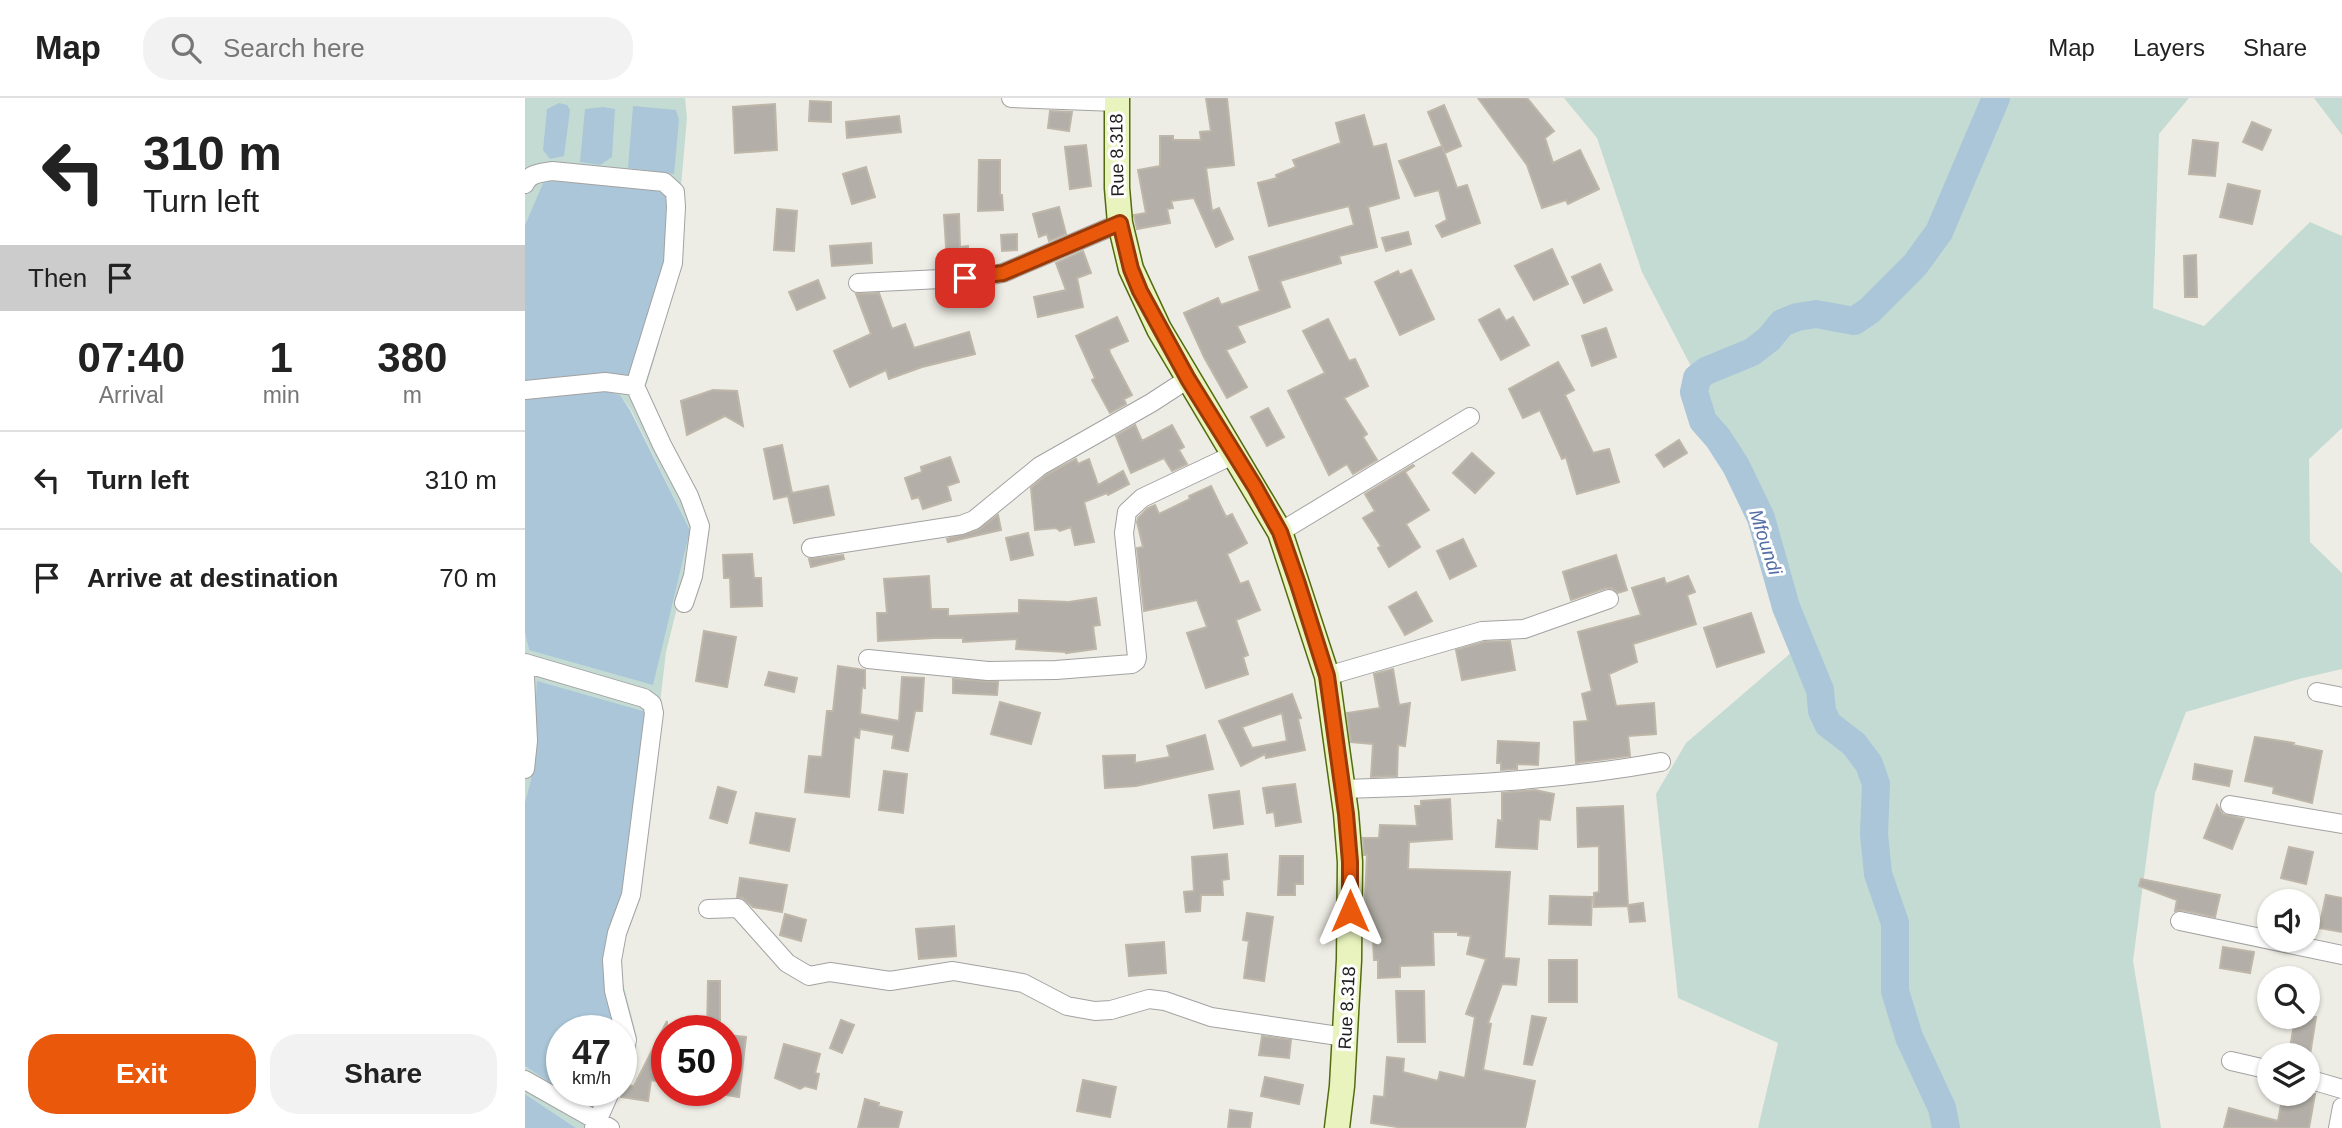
<!DOCTYPE html>
<html lang="en">
<head>
<meta charset="utf-8">
<style>
	body { margin:0; font-family:Helvetica,sans-serif; background:#f2f2f2; color:#222; height:100vh; display:flex; flex-direction:column; font-size:26px; white-space:nowrap }
	* { box-sizing:border-box; margin:0 }
	p { font-size:23px; color:#767676 }
	.icon { flex:none; width:38px; height:38px; fill:none; stroke:currentColor; stroke-width:2; stroke-linecap:round; stroke-linejoin:round }
	.map { position:relative; flex:1; overflow:hidden }
	.side { display:flex; flex-direction:column; background:#fff; width:525px }
	.side>* { flex:none }
	.guide { background:#fff; color:#222; overflow:hidden }
	.buttons { position:absolute; left:1732px; top:791px; display:grid; gap:14px }
	.buttons a { display:grid; place-items:center; width:63px; height:63px; border-radius:50%; background:#fff; box-shadow:0 2px 5px #0004; font-size:35px }
	.speed { position:absolute; left:21px; top:917px; display:flex; gap:14px; font-size:35px; font-weight:700; text-align:center }
	.speed>* { display:grid; place-content:center; width:91px; height:91px; border-radius:50%; background:#fff; box-shadow:0 2px 5px #0004; line-height:1 }
	.speed small { font-size:18px; font-weight:400 }
	.speed .limit { border:10px solid #d22; background:#fff; color:#111 }
	.pin { position:absolute; display:grid; place-items:center; width:60px; height:60px; color:#fff; margin:-30px; border-radius:14px; box-shadow:0 4px 10px #0006 }
	.me { position:absolute; width:77px; margin:-38px; rotate:0deg; stroke-linejoin:round; filter:drop-shadow(0 0 5px #0008) }
	.turn { display:flex; align-items:center; gap:24px; height:147px; padding:0 28px; font-size:32px }
	.turn .icon { width:91px; height:91px; stroke-width:2.5 }
	.turn b { display:block; font-size:49px; line-height:60px }
	.then { display:flex; align-items:center; height:66px; padding:0 28px; background:#0003; gap:14px; font-size:26px }
	.eta { display:flex; justify-content:space-evenly; align-items:center; height:119px; text-align:center }
	.eta b { font-size:42px; font-weight:700; line-height:49px }
	.cta { display:flex; gap:14px; margin-top:auto; padding:14px 28px }
	.cta a { flex:1; height:80px; border-radius:28px; background:#ea580c; color:#fff; font-size:28px; font-weight:700; line-height:80px; text-align:center }
	.cta a+a { background:#f2f2f2; color:#222 }
	ul { padding:0; list-style:none }
	li { display:flex; align-items:center; gap:21px; height:98px; padding:0 28px; border-top:2px solid #e0e0e0 }
	li div { flex:1 }
	li b { display:block; font-size:26px }
	li em { font-style:normal }
	header { display:flex; align-items:center; gap:42px; box-sizing:border-box; height:98px; padding:0 35px; background:#fff; border-bottom:2px solid #e0e0e0 }
	header strong { font-size:33px }
	nav { display:flex; gap:38px; margin-inline-start:auto; font-size:24px }
	.search { width:490px; height:63px; background:#f2f2f2; display:flex; align-items:center; gap:18px; box-sizing:border-box; padding:0 24px; border-radius:28px; color:#767676; font-size:26px }
	main { display:flex; flex:1; min-height:0 }
	.map>svg:first-child { display:block }
	.wetland { fill:#c4dbd4 }
	.water { fill:#aac6d8 }
	.lines { fill:none; stroke-linecap:round; stroke-linejoin:round }
	.river { stroke:#aac6d8; stroke-width:28 }
	.building { fill:#b3afa8; stroke:#beb6a9; stroke-width:2; fill-rule:evenodd }
	.minor-casing { stroke:#a2a2a2; stroke-width:20 }
	.secondary-casing { stroke:#526b0f; stroke-width:27 }
	.minor { stroke:#fff; stroke-width:18 }
	.secondary { stroke:#e8f3be; stroke-width:24 }
	.route-casing { stroke:#983908; stroke-width:18 }
	.route { stroke:#ea580c; stroke-width:12 }
	.labels { text-anchor:middle; stroke-width:6; stroke-linejoin:round; paint-order:stroke }
	.street-label { font-size:18px; fill:#1e1e1e; stroke:#fff }
	.water-label { font-size:19px; font-style:italic; fill:#546fa5; stroke:#fff }
</style>
</head>
<body>
<header>
<strong>Map</strong>
<div class="search"><svg class="icon" aria-label="search" viewBox="0 0 24 24"><circle cx="10" cy="10" r="6"/><path d="M15 15l6 6"/></svg>Search here</div>
<nav><a>Map</a><a>Layers</a><a>Share</a></nav>
</header>
<main>
<section class="side">
<div class="guide">
<div class="turn"><svg class="icon" aria-label="left" viewBox="0 0 24 24"><path d="M17 20v-9H6M10 6l-5 5 5 5"/></svg><div><b>310 m</b>Turn left</div></div>
<div class="then">Then<svg class="icon" aria-label="arrive" viewBox="0 0 24 24"><path d="M6 21V4h12l-3 4 3 4H6"/></svg></div>
</div>
<div class="eta">
<div><b>07:40</b><p>Arrival</p></div>
<div><b>1</b><p>min</p></div>
<div><b>380</b><p>m</p></div>
</div>
<ul>
<li><svg class="icon" aria-label="left" viewBox="0 0 24 24"><path d="M17 20v-9H6M10 6l-5 5 5 5"/></svg><div><b>Turn left</b></div><em>310 m</em></li>
<li><svg class="icon" aria-label="arrive" viewBox="0 0 24 24"><path d="M6 21V4h12l-3 4 3 4H6"/></svg><div><b>Arrive at destination</b></div><em>70 m</em></li>
</ul>
<div class="cta"><a>Exit</a><a>Share</a></div>
</section>
<div class="map">
<svg width="1817" height="1030" viewBox="0 0 1817 1030">
	<rect width="100%" height="100%" fill="#eeede5"/>
	<!-- wetland -->
	<path class="wetland" d="M0,0H160L162,20L149,168L133,249L114,311L152,388L170,438L141,554L113,791L93,866L112,939L96,988V933H88L81,862L83,830L102,797L11,621L6,681L0,704V535L4,552L165,432L106,312L95,297L0,298V282L15,283L20,83L0,127Z
		M1039,0H1664L1634,36L1628,210L1679,228L1785,124L1817,138V330L1784,361L1785,444L1817,475V571L1774,581L1661,614L1630,695L1608,863L1636,1030H1233L1253,945L1153,900L1131,696L1161,645L1275,547C1253,488 1243,425 1212,369C1195,338 1163,318 1172,280L1117,174L1072,40Z
		M1789,0H1817V37Z
		M0,968L49,1001H68L72,992H94L78,1030H51L0,996Z"/>
	<!-- water -->
	<path class="water" d="M34,5L42,7L45,12L39,58L25,61L18,52L22,11Z
		M108,8L151,12L154,22L149,76L103,70Z
		M78,9L90,11L87,59L75,67L55,64L60,11Z
		M19,83L142,88L145,162L109,279L0,282V127Z
		M74,292L95,297L105,312L165,432L128,587L4,552L0,535V298Z
		M12,583L121,614L102,797L83,830L81,862L88,933H37V992H72L68,1001H49L0,968V704L6,681Z
		M0,996L51,1030H0Z"/>
	<g class="lines">
		<!-- river -->
		<path class="river" d="M1421,1030L1417,1010L1384,939L1370,893V825L1353,776L1349,736L1351,686L1344,666L1329,646L1303,626L1297,613L1295,592L1261,509L1236,420L1211,368L1193,340L1178,323L1169,294L1172,280L1181,273L1227,254L1244,241L1257,225L1272,219L1291,216L1329,223L1344,213L1390,167L1414,134L1471,0"/>
	</g>
	<!-- building -->
	<path class="building" d="M681,0H702L709,67L681,70L687,113L694,110L708,141L691,149L669,100L646,103L648,110L642,111L645,125L612,131L609,117L621,115L613,72L635,68V38H648V42H676L675,34L686,33Z
		M953,0H1002L1029,33L1020,40L1028,65L1055,52L1074,91L1043,106L1041,102L1017,110L1002,67Z
		M285,3L306,4V24L284,23Z
		M250,6L252,52L210,55L208,9Z
		M919,7L936,48L920,55L903,14Z
		M525,13L547,14L544,33L523,30Z
		M839,17L848,49L861,46L874,100L843,109L852,149L814,158L816,165L755,183L765,209L712,228L720,244L701,252L722,289L702,300L679,259L659,215L693,200L696,207L735,193L724,159L829,127L824,108L744,128L733,85L752,80L751,77L771,69L768,62L816,45L811,25Z
		M374,18L376,34L322,40L321,24Z
		M1727,24L1746,32L1737,52L1718,44Z
		M1668,42L1693,45L1690,78L1664,76Z
		M561,47L566,88L545,91L540,49Z
		M917,48L932,90L942,87L955,125L917,139L911,128L922,122L914,92L890,98L874,63Z
		M454,62H475V97H477L478,112L453,113Z
		M341,69L350,99L327,106L318,76Z
		M1703,86L1735,93L1727,126L1695,119Z
		M534,109L541,136L524,143L522,136L514,139L508,116Z
		M252,111L272,113L269,153L249,152Z
		M434,116L435,149L443,148L444,163L422,164L419,117Z
		M883,134L886,146L861,153L857,140Z
		M492,136V152L477,153L476,137Z
		M346,145L347,165L307,168L305,148Z
		M1027,151L1043,186L1009,202L990,168Z
		M558,153L566,175L552,180L558,209L513,219L509,199L541,192L531,165Z
		M1671,157L1672,199H1660L1659,158Z
		M1075,166L1087,192L1059,205L1047,179Z
		M886,172L909,221L875,237L850,184L873,173L875,177Z
		M293,182L300,200L272,212L264,194Z
		M354,195L367,231L380,226L389,250L444,234L450,256L397,269L364,281L361,272L325,289L309,253L346,236L331,196Z
		M974,211L981,223L988,219L1004,247L976,262L954,222Z
		M592,219L603,243L584,251L585,255L607,297L599,301L601,306L585,315L567,282L570,280L551,238Z
		M803,221L824,263L830,261L843,288L819,300L842,336L838,339L852,362L828,376L822,366L804,377L763,293L800,275L778,233Z
		M1081,230L1091,259L1067,268L1057,238Z
		M1033,264L1049,292L1040,297L1068,355L1084,351L1094,384L1052,396L1041,359L1037,361L1015,312L998,320L984,291Z
		M188,292L212,293L218,328L200,318L162,337L156,303Z
		M743,310L759,339L742,348L726,319Z
		M610,327L617,343L647,327L659,349L654,352L662,366L647,373L639,360L606,375L591,338Z
		M1154,342L1162,355L1139,369L1131,357Z
		M257,347L267,395L303,388L309,417L269,425L263,398L249,401L239,351Z
		M947,355L969,375L950,395L928,375Z
		M425,359L434,384L422,388L426,402L398,411L394,399L387,401L380,380L397,374L396,369Z
		M551,361L553,366L564,361L573,387L598,373L604,386L583,397L582,395L559,404L569,444L550,447L546,429L535,433L531,430L510,432L506,390L521,377Z
		M888,367L889,368L880,374L904,412L881,426L895,449L864,469L853,450L856,448L838,420L850,413L840,396Z
		M686,388L701,419L707,416L722,445L702,456L715,486L723,483L735,512L711,522L723,557L718,559L723,576L681,590L662,535L682,529L672,502L619,513L612,450L618,449L612,424L613,420L623,410L630,407L634,416L665,401L664,398Z
		M473,417L476,432L423,444L422,441L453,432Z
		M503,435L508,457L486,462L481,440Z
		M938,441L951,468L925,481L912,453Z
		M227,456L229,480H236L237,508L206,509L205,480H199L198,457Z
		M318,457L319,461L286,469L284,461Z
		M1091,457L1102,492L1093,495L1087,490H1081L1046,502L1038,474Z
		M404,478L406,511H423V518L494,515V502L544,504L571,500L575,527L568,528L571,551L541,555V554L491,551L492,541L438,544V540H409L353,543L352,515H362L359,481Z
		M1163,478L1170,494L1162,497L1171,526L1108,546L1112,564L1084,576L1091,608L1129,605L1131,636L1103,638L1105,658L1051,665L1049,624L1063,623L1057,596L1067,593L1053,534L1116,517L1107,490L1139,480L1141,486Z
		M891,494L907,523L880,537L864,509Z
		M1226,515L1239,554L1192,569L1179,530Z
		M179,533L211,539L202,589L171,583Z
		M985,543L990,572L937,582L931,552L959,544Z
		M313,568L340,572V590L337,589L335,616L374,623L377,579L399,580L397,613H390L383,653L367,650L369,637L335,631L334,640L329,639L324,699L280,694L284,658L297,659L302,613H308Z
		M868,571L874,607L885,605L880,648L873,647L872,678L846,679L848,646L826,644L822,615L855,610L849,576Z
		M244,574L272,580L269,594L240,587Z
		M428,581L473,584L472,597L428,595Z
		M767,596L776,620L773,621L780,652L741,660L740,656L716,668L694,623ZM757,615L762,643L727,650L717,629Z
		M475,604L515,615L506,646L466,636Z
		M680,637L688,671L611,688L580,690L578,658L610,657V665L645,659L642,648Z
		M1730,639L1769,645L1768,647L1797,653L1787,705L1748,695L1749,689L1720,683Z
		M973,643L1014,645L1013,667L992,666V671L976,672V665H972Z
		M1670,666L1707,673L1704,688L1668,681Z
		M359,673L382,676L378,715L354,712Z
		M770,686L776,724L751,728L749,714L742,715L738,690Z
		M193,689L211,694L202,725L185,720Z
		M1010,692L1029,696L1025,722L1014,721L1012,751L971,749L973,722L977,723V695Z
		M714,693L718,726L689,730L684,697Z
		M925,701L927,741L884,744L883,771L985,774L979,860L994,861L991,887L977,886L963,925L966,926L958,972L1010,983L1000,1030H879L846,1025L849,998L859,999L862,959L879,961L878,974L913,983L915,974L940,980L950,919L941,916L961,861L942,856L946,838L933,837V834H908L909,867L875,868V879L853,880V862H849L847,822H839L842,757H839L838,740H854L855,727L892,728L890,708H896V703Z
		M1692,707L1698,716L1719,721L1707,751L1679,740Z
		M1098,708L1103,808L1069,809V795L1074,794V748L1053,749L1052,710Z
		M231,715L270,721L264,753L225,745Z
		M1764,749L1788,754L1781,786L1756,780Z
		M702,756L704,781L697,782L698,797H676L675,813L661,814L659,794L669,793L667,759Z
		M755,758H778V786H770V797H753Z
		M215,780L262,787L257,814L228,809L218,800L212,799Z
		M1616,781L1695,797L1690,819L1657,812L1650,813L1652,802L1614,788Z
		M1801,797L1817,800V834L1794,830Z
		M1025,798L1067,799L1066,827L1024,826Z
		M1118,805L1120,823L1105,824L1103,807Z
		M722,815L748,819L739,883L719,880L724,843L718,842Z
		M260,816L281,822L276,843L255,837Z
		M429,828L431,858L394,861L391,831Z
		M639,844L641,875L604,878L601,847Z
		M1698,849L1729,854L1725,875L1695,870Z
		M1024,862H1052V904H1024Z
		M183,883H195V933H182Z
		M871,893H899L900,944H873Z
		M1007,918L1021,920L1007,967L999,966Z
		M1770,919H1791L1785,957H1764Z
		M316,922L329,927L317,955L305,950Z
		M142,923V985L126,982L123,1003L96,999V987L109,988Z
		M201,937L221,939L214,999L201,997Z
		M737,938L766,942L764,960L734,957Z
		M259,946L295,956L290,975L294,976L291,991L280,988L275,991L250,980Z
		M740,979L778,987L774,1006L736,998Z
		M558,982L591,989L585,1019L552,1013Z
		M1758,996H1790L1784,1030H1699L1704,1010L1753,1023Z
		M340,1001L354,1005L353,1008L377,1014L373,1030H333Z
		M705,1012L727,1015L725,1030H703Z"/>
	<g class="lines">
		<!-- minor casing -->
		<g class="minor-casing">
			<path id="minor" d="M486,0L591,4
				M0,86C4,75 17,75 27,73L139,84L150,94L151,109L148,165L110,288L137,347L164,398L175,428L168,478L159,505
				M333,185L457,179L478,175L595,125
				M0,292L80,284L110,288
				M755,434L945,319
				M286,450L436,427L449,422L515,368L626,305L663,281
				M343,561L463,573L531,572L607,566L611,563L612,559L599,435L602,414L617,400L710,356
				M0,565L119,600L127,606L129,615L106,797L92,835L87,862L89,893L102,942L96,970
				M802,578L957,533L999,531L1084,501
				M0,579L3,643L0,671
				M1792,594L1817,599
				M818,691C925,688 1031,683 1136,664
				M1705,707L1817,726
				M183,811L213,810L262,865L284,878L305,874L365,883L428,873L498,885L542,908L570,913L586,912L624,901L640,903L686,919L820,939
				M1655,823L1817,857
				M1706,963L1745,972
				M1783,981L1817,991
				M0,982L85,1030
				M69,1030L86,992
				M1813,1030L1817,1009"/>
		</g>
		<!-- secondary casing -->
		<g class="secondary-casing">
			<path id="secondary" d="M592,0V90L595,125L606,171L634,231L755,434L802,578L821,715L825,764L824,862L817,988L812,1030"/>
		</g>
		<!-- minor -->
		<use href="#minor" class="minor"/>
		<!-- secondary -->
		<use href="#secondary" class="secondary"/>
	</g>
	<g class="lines">
		<!-- route casing -->
		<g class="route-casing">
			<path id="route" d="M440,180L478,175L595,125L606,171L615,193L663,281L730,389L755,434L773,486L802,578L821,716L825,764V813"/>
		</g>
		<!-- route -->
		<use href="#route" class="route"/>
	</g>
	<g class="labels">
		<!-- street labels -->
		<g class="street-label">
			<text transform="translate(592 57) rotate(-91)" y="6">Rue 8.318</text>
			<text transform="translate(822 910) rotate(-87)" y="6">Rue 8.318</text>
		</g>
		<!-- water labels -->
		<g class="water-label">
			<text transform="translate(1241 444) rotate(72)" y="7">Mfoundi</text>
		</g>
	</g>
</svg>
<div class="buttons">
<a><svg class="icon" aria-label="sound" viewBox="0 0 24 24"><path d="M4 9h4l5-4v14l-5-4H4zM17 9q2 3 0 6"/></svg></a>
<a><svg class="icon" aria-label="search" viewBox="0 0 24 24"><circle cx="10" cy="10" r="6"/><path d="M15 15l6 6"/></svg></a>
<a><svg class="icon" aria-label="layers" viewBox="0 0 24 24"><path d="M12 4l9 5-9 5-9-5zM3 14l9 5 9-5"/></svg></a>
</div>
<div class="speed"><div>47<small>km/h</small></div><div class="limit">50</div></div>
<div class="pin" style="left:440px;top:180px;background:#d93025"><svg class="icon" aria-label="arrive" viewBox="0 0 24 24"><path d="M6 21V4h12l-3 4 3 4H6"/></svg></div>
<svg class="me" style="left:825px;top:813px" viewBox="-20 -20 40 40"><path d="M0-17L14 15 0 8-14 15z" fill="#ea580c" stroke="#fff" stroke-width="4"/></svg>
</div>
</main>
</body>
</html>
